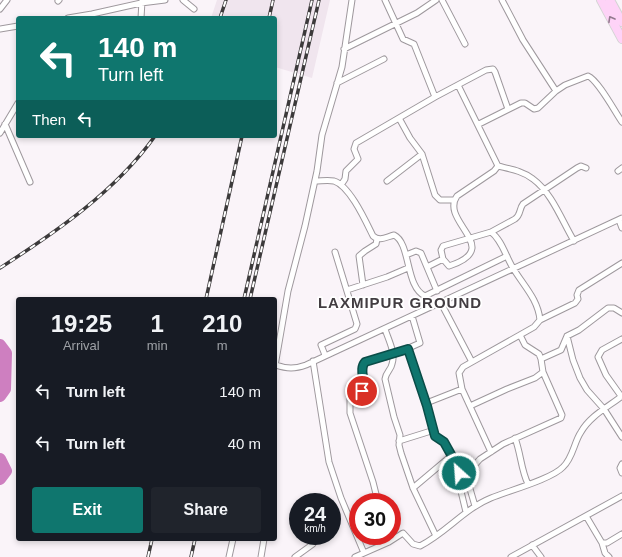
<!DOCTYPE html>
<html lang="en">
<head>
<meta charset="utf-8">
<style>
	body { margin:0; font-family:Arial,sans-serif; background:#20242c; color:#f1f3f6; height:100vh; display:flex; flex-direction:column; font-size:15px; white-space:nowrap }
	* { box-sizing:border-box; margin:0 }
	p { font-size:13px; color:#9ea1a6 }
	.icon { flex:none; width:22px; height:22px; fill:none; stroke:currentColor; stroke-width:2; stroke-linecap:round; stroke-linejoin:round }
	.map { position:relative; flex:1; overflow:hidden }
	.drawer { position:absolute; left:16px; top:297px; width:261px; height:244px; display:flex; flex-direction:column; background:#171b24; border-radius:4px; box-shadow:0 2px 6px #0003 }
	.drawer>* { flex:none }
	.top-card { position:absolute; left:16px; top:16px; width:261px; height:122px; border-radius:4px; box-shadow:0 2px 6px #0003; background:#0f766e; color:#fff; overflow:hidden }
	.speed { position:absolute; left:289px; top:493px; display:flex; gap:8px; font-size:20px; font-weight:700; text-align:center }
	.speed>* { display:grid; place-content:center; width:52px; height:52px; border-radius:50%; background:#171b24; box-shadow:0 2px 6px #0003; line-height:1 }
	.speed small { font-size:10px; font-weight:400 }
	.speed .limit { border:6px solid #d22; background:#fff; color:#111 }
	.pin { position:absolute; display:grid; place-items:center; width:34px; height:34px; color:#fff; margin:-17px; border:2px solid #fff; border-radius:50%; box-shadow:0 1px 4px #0007 }
	.me { position:absolute; width:44px; margin:-22px; rotate:334deg; stroke-linejoin:round; filter:drop-shadow(0 0 3px #0008) }
	.turn { display:flex; align-items:center; gap:14px; height:84px; padding:0 16px; font-size:18px }
	.turn .icon { width:52px; height:52px; stroke-width:2.5 }
	.turn b { display:block; font-size:28px; line-height:34px }
	.then { display:flex; align-items:center; height:38px; padding:0 16px; background:#0003; gap:8px; font-size:15px }
	.eta { display:flex; justify-content:space-evenly; align-items:center; height:68px; text-align:center }
	.eta b { font-size:24px; font-weight:800; line-height:28px }
	.primary-button { display:flex; gap:8px; margin-top:auto; padding:8px 16px }
	.primary-button a { flex:1; height:46px; border-radius:4px; background:#0f766e; color:#fff; font-size:16px; font-weight:800; line-height:46px; text-align:center }
	.primary-button a+a { background:#20242c; color:#f1f3f6 }
	ul { padding:0; list-style:none }
	li { display:flex; align-items:center; gap:12px; height:52px; padding:0 16px }
	li div { flex:1 }
	li b { display:block; font-size:15px }
	li em { font-style:normal }
	.map>svg:first-child { display:block }
	.built { fill:#f0e5ee }
	.lines { fill:none; stroke-linecap:round; stroke-linejoin:round }
	.river { stroke:#ce7fc0; stroke-width:12 }
	.minor-casing { stroke:#9e989d; stroke-width:7 }
	.primary-casing { stroke:#d4d4d4; stroke-width:10 }
	.minor { stroke:#fff; stroke-width:5 }
	.primary { stroke:#fed3f7; stroke-width:8 }
	.rail-casing { stroke:#3c3a3b; stroke-width:3.5 }
	.rail { stroke:#fff; stroke-width:2; stroke-dasharray:6; stroke-linecap:butt }
	.oneway { stroke:#937a8f }
	.route-casing { stroke:#0a4d48; stroke-width:10 }
	.route { stroke:#0f766e; stroke-width:7 }
	.labels { text-anchor:middle; stroke-width:3.5; stroke-linejoin:round; paint-order:stroke }
	.district-label { font-size:15px; font-weight:bold; letter-spacing:1px; fill:#423d41; stroke:#fff }
</style>
</head>
<body>
<div class="map">
<svg width="622" height="557" viewBox="0 0 622 557">
	<rect width="100%" height="100%" fill="#faf4f9"/>
	<!-- built -->
	<path class="built" d="M217,0H330L312,78L275,67V18H211Z"/>
	<g class="lines">
		<!-- river -->
		<path class="river" d="M0,345L6,353L5,389L0,396
			M0,459L6,471L0,479"/>
		<!-- minor casing -->
		<g class="minor-casing">
			<path id="minor" d="M183,0L194,9
				M385,0L403,39L414,44L435,97
				M442,0L465,44
				M502,0L523,40L556,91
				M58,1L59,0
				M0,9L7,0
				M68,18L92,14L141,3L165,0
				M141,18L142,1
				M0,29L18,26
				M344,49L417,13L436,0
				M337,83L384,59
				M399,118L410,138L422,154L435,195L440,200H454
				M5,124L30,182
				M479,124L521,103H525L534,109L538,108L556,91L565,85L588,76C598,80 615,112 622,122
				M0,133L18,103
				M498,166C510,169 523,171 533,179C552,193 562,221 574,241
				M618,171L622,168
				M315,181C321,181 328,180 334,181C350,186 366,222 373,236C380,242 386,237 394,235C411,243 405,287 425,296L507,256
				M387,181L422,154
				M341,185L345,179L346,171L358,159L354,149L356,143L435,97L486,70L493,69L495,72L508,109
				M619,220L622,228
				M491,232L515,219C521,215 519,209 523,204L577,168L581,166L586,168
				M406,255L416,251L421,253L437,291
				M443,259L449,266C505,248 439,222 457,196L494,171L498,166L458,85
				M427,267L443,259L441,250L443,246L491,232C502,240 506,257 513,268C523,285 538,299 540,320L534,327L463,367L459,373L462,389L491,452
				M363,285L359,256L365,251L376,244L377,239
				M347,290L387,277L408,268
				M441,303L472,362
				M540,320L575,303L578,299L577,295L579,290L622,263
				M385,329C388,339 396,353 392,364C391,370 386,372 385,379L394,417L400,435L399,445L401,453L413,488L436,536
				M567,336L573,360L580,378L587,390L604,409L622,437
				M408,349L427,406
				M325,355L321,345L355,329L357,324L335,252
				M541,359L561,350L567,336L579,330L608,308H614L622,313
				M313,361L329,462L341,498L364,553
				M276,365C287,369 295,369 306,365L622,218
				M275,366L288,291L305,226L317,171L322,135L342,67L352,0
				M621,396L606,375L598,357L602,350L622,339
				M470,406L507,389L535,378L543,372L541,359L539,354L525,345L520,335
				M433,429L436,438L443,440L459,470L458,479L466,512
				M515,438C521,454 521,470 528,484
				M399,441L431,431C435,422 423,412 429,402L462,389
				M622,464L620,468L622,473
				M413,488L451,456
				M378,502L373,482L350,413V398L364,389L362,367L365,362L393,355L420,343L412,316
				M475,506L468,482V474L472,468L480,459L503,444L561,418L562,415L543,372
				M586,516L602,543H607L622,534
				M602,543L605,553L609,557
				M532,545L541,557
				M229,557L233,539
				M261,557L264,539
				M295,557L313,544V536
				M355,557L389,542L403,533L413,544L420,546C446,533 464,509 491,498C508,491 552,479 563,467C573,458 574,442 581,432C590,416 608,407 622,396
				M511,557L622,496"/>
		</g>
		<!-- primary casing -->
		<g class="primary-casing">
			<path id="primary" d="M601,0L622,39
				M610,0L622,22"/>
		</g>
		<!-- minor -->
		<use href="#minor" class="minor"/>
		<!-- primary -->
		<use href="#primary" class="primary"/>
		<!-- rail casing -->
		<g class="rail-casing">
			<path id="rail" d="M220,18L226,0
				M269,18L273,0
				M0,268C56,232 116,191 155,136
				M206,299L242,136
				M244,299L312,0
				M250,299L319,0
				M148,557L152,539
				M191,557L195,539"/>
		</g>
		<!-- rail -->
		<use href="#rail" class="rail"/>
	</g>
	<!-- one-way arrows -->
	<defs><path id="oneway-chevron" d="M-2-3.5L2.5 0L-2 3.5" fill="none" stroke-width="1.6" stroke-linecap="round" stroke-linejoin="round"/></defs>
	<use class="oneway" href="#oneway-chevron" transform="translate(611 19) rotate(-119)"/>
	<g class="lines">
		<!-- route casing -->
		<g class="route-casing">
			<path id="route" d="M362,391C367,382 358,370 365,362L408,349L427,406L435,436L444,442L458,467L459,473"/>
		</g>
		<!-- route -->
		<use href="#route" class="route"/>
	</g>
	<g class="labels">
		<!-- district labels -->
		<g class="district-label">
			<text x="400" y="308">LAXMIPUR GROUND</text>
		</g>
	</g>
</svg>
<div class="speed"><div>24<small>km/h</small></div><div class="limit">30</div></div>
<div class="pin" style="left:362px;top:391px;background:#d93025"><svg class="icon" aria-label="arrive" viewBox="0 0 24 24"><path d="M6 21V4h12l-3 4 3 4H6"/></svg></div>
<svg class="me" style="left:459px;top:473px" viewBox="-20 -20 40 40"><circle r="17" fill="#0f766e" stroke="#fff" stroke-width="3"/><path d="M0-11L8 9 0 5-8 9z" fill="#fff"/></svg>
<div class="top-card">
<div class="turn"><svg class="icon" aria-label="left" viewBox="0 0 24 24"><path d="M17 20v-9H6M10 6l-5 5 5 5"/></svg><div><b>140 m</b>Turn left</div></div>
<div class="then">Then<svg class="icon" aria-label="left" viewBox="0 0 24 24"><path d="M17 20v-9H6M10 6l-5 5 5 5"/></svg></div>
</div>
<section class="drawer">
<div class="eta">
<div><b>19:25</b><p>Arrival</p></div>
<div><b>1</b><p>min</p></div>
<div><b>210</b><p>m</p></div>
</div>
<ul>
<li><svg class="icon" aria-label="left" viewBox="0 0 24 24"><path d="M17 20v-9H6M10 6l-5 5 5 5"/></svg><div><b>Turn left</b></div><em>140 m</em></li>
<li><svg class="icon" aria-label="left" viewBox="0 0 24 24"><path d="M17 20v-9H6M10 6l-5 5 5 5"/></svg><div><b>Turn left</b></div><em>40 m</em></li>
</ul>
<div class="primary-button"><a>Exit</a><a>Share</a></div>
</section>
</div>
</body>
</html>
